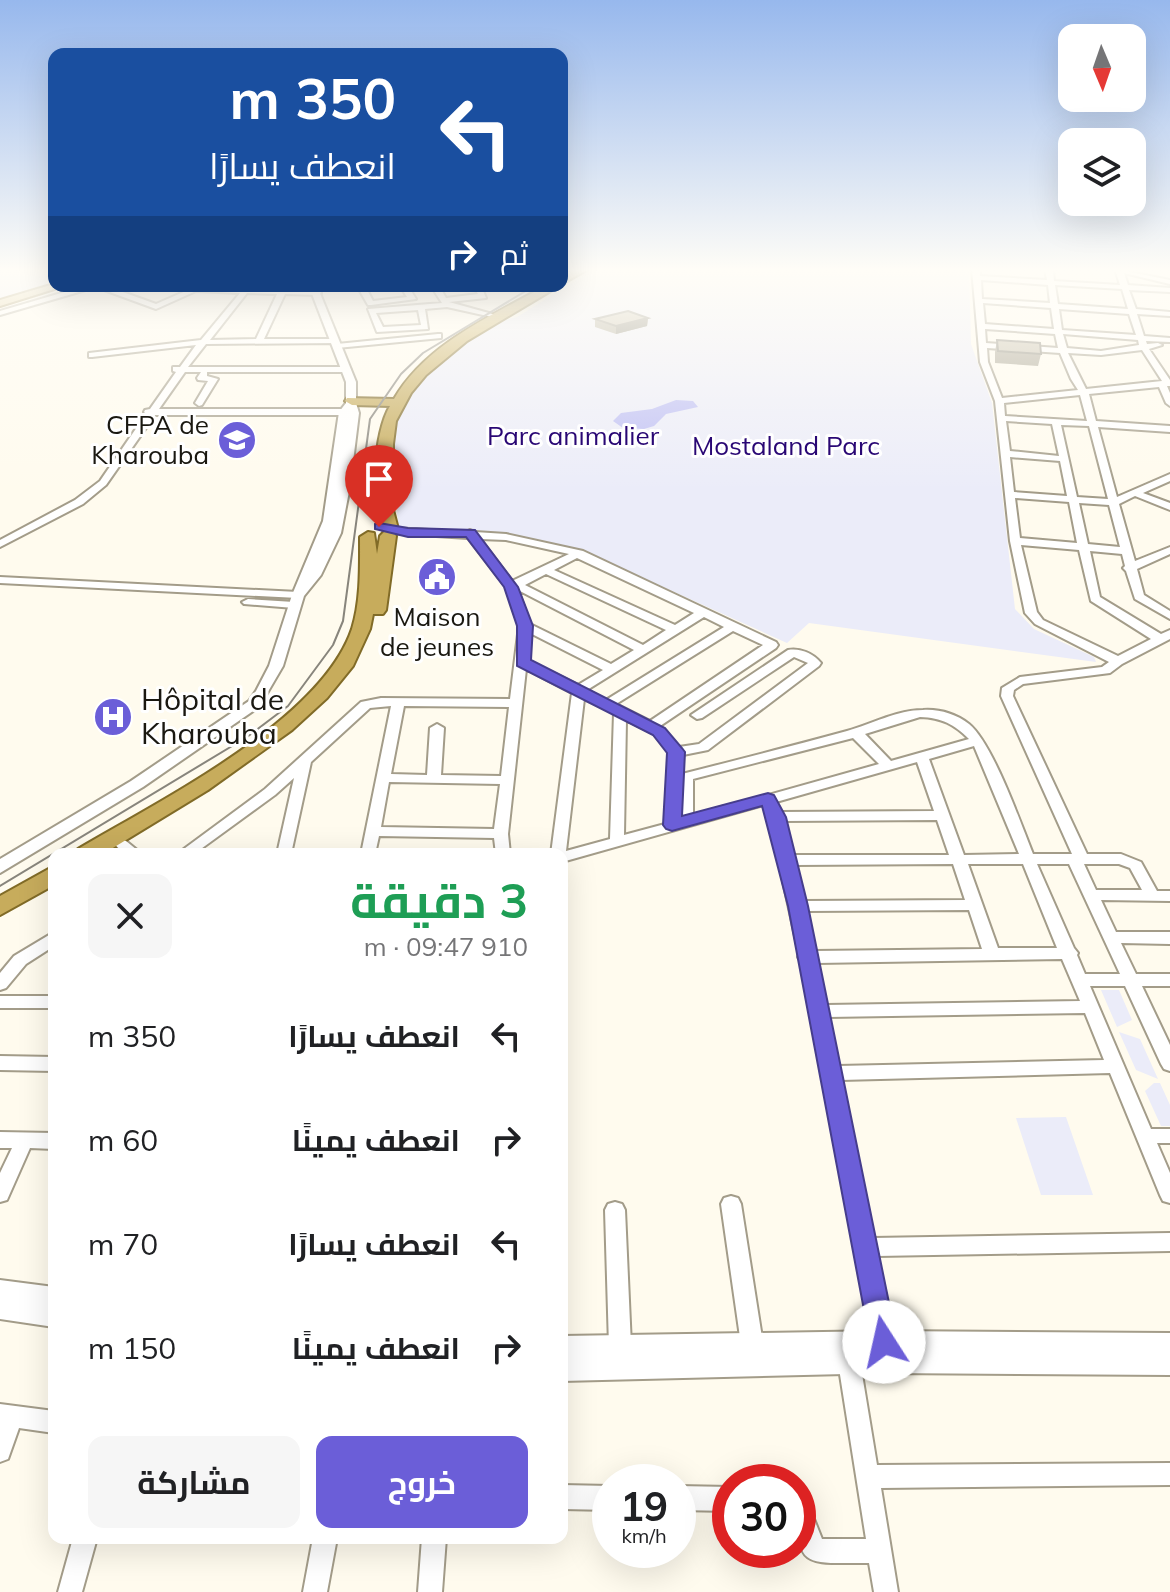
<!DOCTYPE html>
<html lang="ar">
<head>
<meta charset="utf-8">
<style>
	body { margin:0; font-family:Mulish,Cairo,sans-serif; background:#f6f6f6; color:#202124; direction:rtl; height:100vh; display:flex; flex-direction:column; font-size:30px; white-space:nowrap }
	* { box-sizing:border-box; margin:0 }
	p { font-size:26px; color:#757577 }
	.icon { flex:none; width:44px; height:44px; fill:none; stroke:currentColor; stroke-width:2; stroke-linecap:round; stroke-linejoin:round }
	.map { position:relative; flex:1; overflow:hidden; direction:ltr }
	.details { position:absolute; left:48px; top:848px; width:520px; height:696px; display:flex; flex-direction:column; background:#fff; border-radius:16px; box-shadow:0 8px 32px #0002; direction:rtl }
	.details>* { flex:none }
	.hud { position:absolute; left:48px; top:48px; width:520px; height:244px; border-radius:16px; box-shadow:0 8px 32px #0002; direction:rtl; background:#1a4fa0; color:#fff; overflow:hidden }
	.needle { width:52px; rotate:178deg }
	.tools { position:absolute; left:1058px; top:24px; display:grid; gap:16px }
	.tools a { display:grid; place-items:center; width:88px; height:88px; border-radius:16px; background:#fff; box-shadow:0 8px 32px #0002; font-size:40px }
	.speed { position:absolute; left:592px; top:1464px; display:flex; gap:16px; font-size:40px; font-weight:700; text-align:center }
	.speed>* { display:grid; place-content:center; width:104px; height:104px; border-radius:50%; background:#fff; box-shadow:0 8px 32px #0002; line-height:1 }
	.speed small { font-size:20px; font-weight:400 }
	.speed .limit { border:12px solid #d22; background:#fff; color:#111 }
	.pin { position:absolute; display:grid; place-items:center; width:68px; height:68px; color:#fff; margin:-82px -34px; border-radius:50% 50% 50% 0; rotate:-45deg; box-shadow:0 0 8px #0007 }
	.pin .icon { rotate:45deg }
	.me { position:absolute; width:88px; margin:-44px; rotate:350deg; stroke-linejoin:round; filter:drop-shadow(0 0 6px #0008) }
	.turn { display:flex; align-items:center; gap:28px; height:168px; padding:0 40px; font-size:36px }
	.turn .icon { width:104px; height:104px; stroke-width:2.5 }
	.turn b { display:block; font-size:56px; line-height:68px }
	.then { display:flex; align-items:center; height:76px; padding:0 40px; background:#0003; gap:16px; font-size:30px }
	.round { display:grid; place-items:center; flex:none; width:84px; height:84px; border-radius:16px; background:#f6f6f6 }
	.summary { display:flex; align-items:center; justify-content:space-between; height:136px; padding:0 40px }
	h1 { font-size:48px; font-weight:700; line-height:60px; color:#1e9e55 }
	.primary-button { display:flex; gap:16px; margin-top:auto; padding:16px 40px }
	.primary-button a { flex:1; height:92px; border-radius:16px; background:#6b5ed8; color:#fff; font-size:32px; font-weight:700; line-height:92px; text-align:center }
	.primary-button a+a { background:#f6f6f6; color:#202124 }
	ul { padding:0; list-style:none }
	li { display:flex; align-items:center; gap:24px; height:104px; padding:0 40px }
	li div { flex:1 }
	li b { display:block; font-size:30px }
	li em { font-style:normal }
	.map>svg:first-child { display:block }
	.green { fill:#ebecf9 }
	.water { fill:#bdbef5 }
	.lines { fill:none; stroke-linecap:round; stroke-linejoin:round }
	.minor-casing { stroke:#a39c89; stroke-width:4 }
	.tertiary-casing { stroke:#a39c89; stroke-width:4 }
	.primary-casing { stroke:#816b27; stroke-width:4 }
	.trunk-casing { stroke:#816b27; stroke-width:4 }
	.minor { fill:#fff; fill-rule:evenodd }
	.tertiary { fill:#fff; fill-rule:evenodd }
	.primary { fill:#d5c185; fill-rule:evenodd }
	.trunk { fill:#c7ac5c; fill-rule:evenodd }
	.tram { stroke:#88857c; stroke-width:2 }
	.wall { fill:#a8a290 }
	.shaded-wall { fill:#888476 }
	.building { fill:#c3bca8; stroke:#888476; stroke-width:2 }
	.route { fill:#6b5ed8; stroke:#463d8c; stroke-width:2 }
	.labels { text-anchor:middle; stroke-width:6; stroke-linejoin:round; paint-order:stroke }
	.far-poi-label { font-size:26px; fill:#1a1811; stroke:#fff; text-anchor:end }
	.far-park-label { font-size:26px; fill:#290774; stroke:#fff }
	.poi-label { font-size:30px; fill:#1a1811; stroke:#fff; text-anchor:start }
</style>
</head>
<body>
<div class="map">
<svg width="1170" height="1592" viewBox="0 0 1170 1592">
	<rect width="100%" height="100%" fill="#fffbee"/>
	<!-- green -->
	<path class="green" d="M0,269H54V283L0,299Z
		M595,269H969L971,344L992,403L1015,609L1034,629L1094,657L1096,662L809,623L787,643L581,550L504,534L398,528L394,428L404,404L419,382L458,344L496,322L517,317Z
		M1101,990H1119L1132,1020L1117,1027Z
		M1119,1032L1140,1039L1158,1079L1136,1070Z
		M1154,1083H1160L1170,1105V1126H1161L1145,1091Z
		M1066,1117L1093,1195H1041L1016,1118Z"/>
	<!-- water -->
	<path class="water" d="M676,400L693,401L698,407L666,414L654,426L644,429L623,428L613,421L621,413L652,409Z"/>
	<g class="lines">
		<!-- minor casing -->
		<g class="minor-casing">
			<path id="minor" d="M972,269H980V276L1047,280L1045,269H1053L1054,281L1120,285L1115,269L1170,280V284L1124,273L1128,285L1170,288V292L1129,290L1136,309L1170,312V316L1137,314L1144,336L1170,338V342L1146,341L1147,344L1158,343L1162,345L1149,349L1170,380V386H1167L1170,393V406L1166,403L1159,387L1089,394L1096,421L1170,426V432L1098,427L1117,497L1170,474V481L1143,493L1170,503V510L1135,496L1119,504L1135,561L1170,547V554L1137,569L1144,595L1170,611V619L1135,599L1126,571L1123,568L1125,566L1122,554L1090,551L1100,597L1161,634L1170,630V639L1122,664L1110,673L1023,684L1014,690L1013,696L1087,854H1121L1141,862L1157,891H1170V901L1101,900L1116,932H1170V944L1121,943L1136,974H1170V986H1142L1170,1045V1071L1164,1069L1161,1064L1125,986H1090L1151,1129H1170V1143H1157L1170,1173V1203L1163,1201L1160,1195L1110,1073L841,1080L873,1238L1170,1233V1251L877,1256L896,1349L893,1356L885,1359L877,1356L874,1349L801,961L798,957L799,954L769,817L764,805L562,862V854H551L572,693L526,669L508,834L510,854H496L494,838L379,836L375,854H361L391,706L370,708L311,762L291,854H277L294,778L275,795L194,854H177L265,789L361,702L381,698L510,699L519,626L506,587L468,538L388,533V529L392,528L466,532L470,530L475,532L506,534L583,551L776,642L778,645L776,648L660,726L679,747L699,744L808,663L794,657L702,718L697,719L691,715L788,650C800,648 813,653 821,663L819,666L708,750L683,755L682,774C737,760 792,746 847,731C872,724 897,710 923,710C939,709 956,714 969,724C993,744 1020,822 1033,854H1072L1001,696L1002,688L1020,677L1102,667L1109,662L1035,624L1025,613L1010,541L995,401L980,362ZM981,280L1048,285L1050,303L982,299ZM1055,285L1122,289L1128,309L1058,304ZM983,303L1051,308L1054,329L985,324ZM1059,309L1129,314L1136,335L1062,330ZM985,329L1055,334L1058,348L986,343ZM1063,334L1138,340L1139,345L1101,351L1067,348ZM987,348L1060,353L1071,379L1078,390L1002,398L988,362ZM1142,350L1162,381L1086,389L1068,353L1101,355ZM1080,395L1087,421L1005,416L1004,403ZM1006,421L1052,424L1059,456L1010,451ZM1061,425L1089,426L1108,499L1077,497ZM1010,457L1060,461L1067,496L1014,492ZM1015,498L1069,502L1077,543L1020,538ZM1079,503L1109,505L1120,547L1088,544ZM480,539L506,540L569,554L512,581ZM1021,545L1079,550L1091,601L1151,639L1118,656L1043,620L1037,612ZM577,558L694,613L675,625L554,570ZM546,574L666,630L643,645L525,585ZM518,590L634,650L611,664L530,624ZM704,617L724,627L606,700L587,690ZM733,631L763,645L650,721L616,704ZM530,633L603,670L578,685L527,660ZM584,699L614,713L610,839L566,851ZM404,706L509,707L501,776L441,775L444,728L437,724L430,728L427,775L391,774ZM920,717C942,718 954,724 969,739L891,761L865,734ZM626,720L654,734L669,752L665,824L624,835ZM853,738L879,764L693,816V779ZM974,746L1019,854L964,855L929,759ZM917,762L934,811L781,812L776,802ZM389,782L500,784L494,829L381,827ZM937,820L949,855H793L784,821ZM953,864L965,900L804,901L795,865ZM968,864H1023L1057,948H998ZM1037,864H1069L1120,974H1085L1077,955L1078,953L1074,948ZM1084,864H1119L1130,868L1142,890H1096ZM969,910L982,949L815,951L807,911ZM1062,959L1080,1001L826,1005L817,963ZM1085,1013L1104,1060L838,1066L828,1017Z
				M85,286H106L156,304L195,287L243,288L245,286H253L251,289L320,291L321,293L317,295L285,294L264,339H338V343L206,344L188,367H347L351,370L350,372H207V376L218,379L202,405L199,406L195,403L208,381L198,380L197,378L201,372H185L159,409H344L348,412L344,415H155L106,485L83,504L0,547V540L75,500L100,481L146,414L144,412L145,410L150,409L176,372L173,371V367H180L196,345L92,357H89V353L201,340L240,293L196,291L156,309L96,287L0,315V311ZM247,293L277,294L256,339L210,340Z
				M357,286H365L373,301L407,297L400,286H408L416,299L371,305H368Z
				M431,286H439L446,298L478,294L473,286H481L486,298L449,302L496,315L492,317L447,307L425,309L428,329L377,332L368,309L442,303ZM418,310L421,325L383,327L376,313Z
				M438,334H441V338L337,348L333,346L337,344Z
				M0,577L298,592L304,595L298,598L0,583Z
				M248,599L294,602L300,605L294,608L244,604L242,602Z
				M121,839L126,841L142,854H125L114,844Z
				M54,932V946L26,964L6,988L0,990V973L14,956Z
				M0,996H54V1008H0Z
				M0,1056L54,1057V1071L0,1070Z
				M0,1132L54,1133V1149L30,1148L7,1200L0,1202V1173L12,1148H0Z
				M731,1196L738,1198L741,1204L763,1344L759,1351L752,1354L745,1351L741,1344L721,1204L724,1198Z
				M615,1202L622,1204L625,1210L631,1346L627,1353L620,1356L613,1353L609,1346L605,1210L608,1204Z
				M849,1352L857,1355L860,1362L877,1465L1170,1463V1485L881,1488L898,1592H874L869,1563C798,1563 798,1569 798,1495L806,1499L822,1539H866L838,1362L841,1355Z
				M0,1404L54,1411V1433L19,1428L8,1459L0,1462Z
				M562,1485L610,1486V1510L562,1509Z
				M678,1486L730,1487V1511L678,1510Z
				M73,1538H97L82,1592H58Z
				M313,1538H337L327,1592H303Z
				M422,1538H446L442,1592H418Z"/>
		</g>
		<!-- tertiary casing -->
		<g class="tertiary-casing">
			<path id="tertiary" d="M309,286H317L356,382V403L359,413L350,486L341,533L321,575L304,596L283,666L259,707L143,787L0,873V859L131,781L249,701L256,691L269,666L292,595L323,521L339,412L346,403V382Z
				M0,1280L54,1287V1327L0,1319Z
				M884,1331L1170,1333V1375L887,1373L562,1381V1336Z"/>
		</g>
		<!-- primary casing -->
		<g class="primary-casing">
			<path id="primary" d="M54,284L64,286L0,306V300Z"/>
		</g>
		<!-- trunk casing -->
		<g class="trunk-casing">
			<path id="trunk" d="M574,269H588L562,284V276Z
				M545,286H559L467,341L426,375L411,393L396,421L393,444V510L398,529L394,533L396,536L386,610L383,614H373L370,629L353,666L327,698L292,730L208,790L103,854H74L78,849C159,801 321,721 352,629C361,600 360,567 360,537L368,532L374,533L377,554L380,536L384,532C369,506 374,432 390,406L352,405L345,401L347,398L394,399C426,344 491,316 545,286Z
				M54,866V885L0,915V896Z"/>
		</g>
		<!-- minor -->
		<use href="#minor" class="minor"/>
		<!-- tertiary -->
		<use href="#tertiary" class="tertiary"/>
		<!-- primary -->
		<use href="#primary" class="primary"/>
		<!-- trunk -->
		<use href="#trunk" class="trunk"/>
		<!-- tram -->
		<path class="tram" d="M562,271L566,269
			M0,886L247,737L288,706L333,645L343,621L370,419L401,374L423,353L534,286"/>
	</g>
	<!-- wall -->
	<path class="wall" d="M648,318L647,326L616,334L595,327V319Z
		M997,340L1041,354L1038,366L995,363V352Z"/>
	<!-- shaded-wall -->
	<path class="shaded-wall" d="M648,318L647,326L616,334V326Z"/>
	<!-- building -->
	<path class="building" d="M628,311L648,318L616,326L595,319Z
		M997,340L1040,343L1041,354L998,351Z"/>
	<!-- sky -->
	<linearGradient id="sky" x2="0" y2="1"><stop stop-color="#97b8ed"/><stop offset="0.55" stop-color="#fffdf7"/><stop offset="1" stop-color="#fffdf7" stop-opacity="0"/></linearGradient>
	<rect width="1170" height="492" fill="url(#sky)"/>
	<!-- route -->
	<path class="route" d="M379,523L408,528L475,530L518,587L533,626L531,660L665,728L682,748L685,752L682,816L768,793L774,795L786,817L808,906L897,1342L893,1351L884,1355L874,1351L870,1342L788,906L762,806L672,831L666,829L663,825L667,753L653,735L517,666V626L504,587L466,537H408L375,529V524Z"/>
	<!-- icons -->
	<defs>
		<g id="university-disc" transform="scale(2)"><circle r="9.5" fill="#6b5ed8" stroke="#fff"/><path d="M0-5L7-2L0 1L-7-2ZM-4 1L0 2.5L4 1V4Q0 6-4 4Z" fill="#fff"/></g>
		<g id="civic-disc" transform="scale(2)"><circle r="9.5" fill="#6b5ed8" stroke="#fff"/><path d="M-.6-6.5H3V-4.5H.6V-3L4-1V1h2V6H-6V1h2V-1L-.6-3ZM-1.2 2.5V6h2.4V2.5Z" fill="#fff"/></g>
		<g id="hospital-disc" transform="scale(2)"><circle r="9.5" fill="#6b5ed8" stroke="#fff"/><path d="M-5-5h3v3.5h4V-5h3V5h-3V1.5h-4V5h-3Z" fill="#fff"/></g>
	</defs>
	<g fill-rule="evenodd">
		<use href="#university-disc" x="237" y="440"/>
		<use href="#civic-disc" x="437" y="577"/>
		<use href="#hospital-disc" x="113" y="717"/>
	</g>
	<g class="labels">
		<!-- far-poi labels -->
		<g class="far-poi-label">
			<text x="209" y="434">CFPA de<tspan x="209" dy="30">Kharouba</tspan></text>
			<text x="437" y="626" text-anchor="middle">Maison<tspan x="437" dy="30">de jeunes</tspan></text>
		</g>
		<!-- far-park labels -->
		<g class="far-park-label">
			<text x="573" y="445">Parc animalier</text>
			<text x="786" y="455">Mostaland Parc</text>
		</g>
		<!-- poi labels -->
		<g class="poi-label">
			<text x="141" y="710">Hôpital de<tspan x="141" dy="34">Kharouba</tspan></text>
		</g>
	</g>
</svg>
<div class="tools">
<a><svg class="needle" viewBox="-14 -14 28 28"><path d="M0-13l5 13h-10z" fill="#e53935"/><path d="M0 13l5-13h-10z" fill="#757577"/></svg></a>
<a><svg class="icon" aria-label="layers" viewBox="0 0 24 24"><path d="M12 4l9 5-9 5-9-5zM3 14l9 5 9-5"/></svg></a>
</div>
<div class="speed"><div>19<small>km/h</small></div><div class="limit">30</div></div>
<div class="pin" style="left:379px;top:527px;background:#d93025"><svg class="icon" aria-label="arrive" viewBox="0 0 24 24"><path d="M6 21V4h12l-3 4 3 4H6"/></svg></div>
<svg class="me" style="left:884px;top:1342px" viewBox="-20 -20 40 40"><circle r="19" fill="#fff"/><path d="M0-13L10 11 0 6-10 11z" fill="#6b5ed8"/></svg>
<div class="hud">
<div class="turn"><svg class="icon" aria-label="left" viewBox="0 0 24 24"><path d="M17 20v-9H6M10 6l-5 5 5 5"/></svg><div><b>350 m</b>انعطف يسارًا</div></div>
<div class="then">ثم<svg class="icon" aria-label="right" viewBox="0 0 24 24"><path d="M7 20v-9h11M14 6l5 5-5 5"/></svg></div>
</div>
<section class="details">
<div class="summary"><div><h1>3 دقيقة</h1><p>910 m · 09:47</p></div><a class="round"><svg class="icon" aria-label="close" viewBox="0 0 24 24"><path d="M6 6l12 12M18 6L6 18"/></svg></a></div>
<ul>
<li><svg class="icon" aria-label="left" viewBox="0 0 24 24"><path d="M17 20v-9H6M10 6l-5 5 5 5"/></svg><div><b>انعطف يسارًا</b></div><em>350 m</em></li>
<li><svg class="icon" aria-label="right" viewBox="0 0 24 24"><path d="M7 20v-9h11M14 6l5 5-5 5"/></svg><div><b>انعطف يمينًا</b></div><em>60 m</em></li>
<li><svg class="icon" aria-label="left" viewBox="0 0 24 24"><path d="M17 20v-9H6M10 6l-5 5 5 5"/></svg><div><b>انعطف يسارًا</b></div><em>70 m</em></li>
<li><svg class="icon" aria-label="right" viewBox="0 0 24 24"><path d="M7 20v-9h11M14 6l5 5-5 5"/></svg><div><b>انعطف يمينًا</b></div><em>150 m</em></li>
</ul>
<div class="primary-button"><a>خروج</a><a>مشاركة</a></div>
</section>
</div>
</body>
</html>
